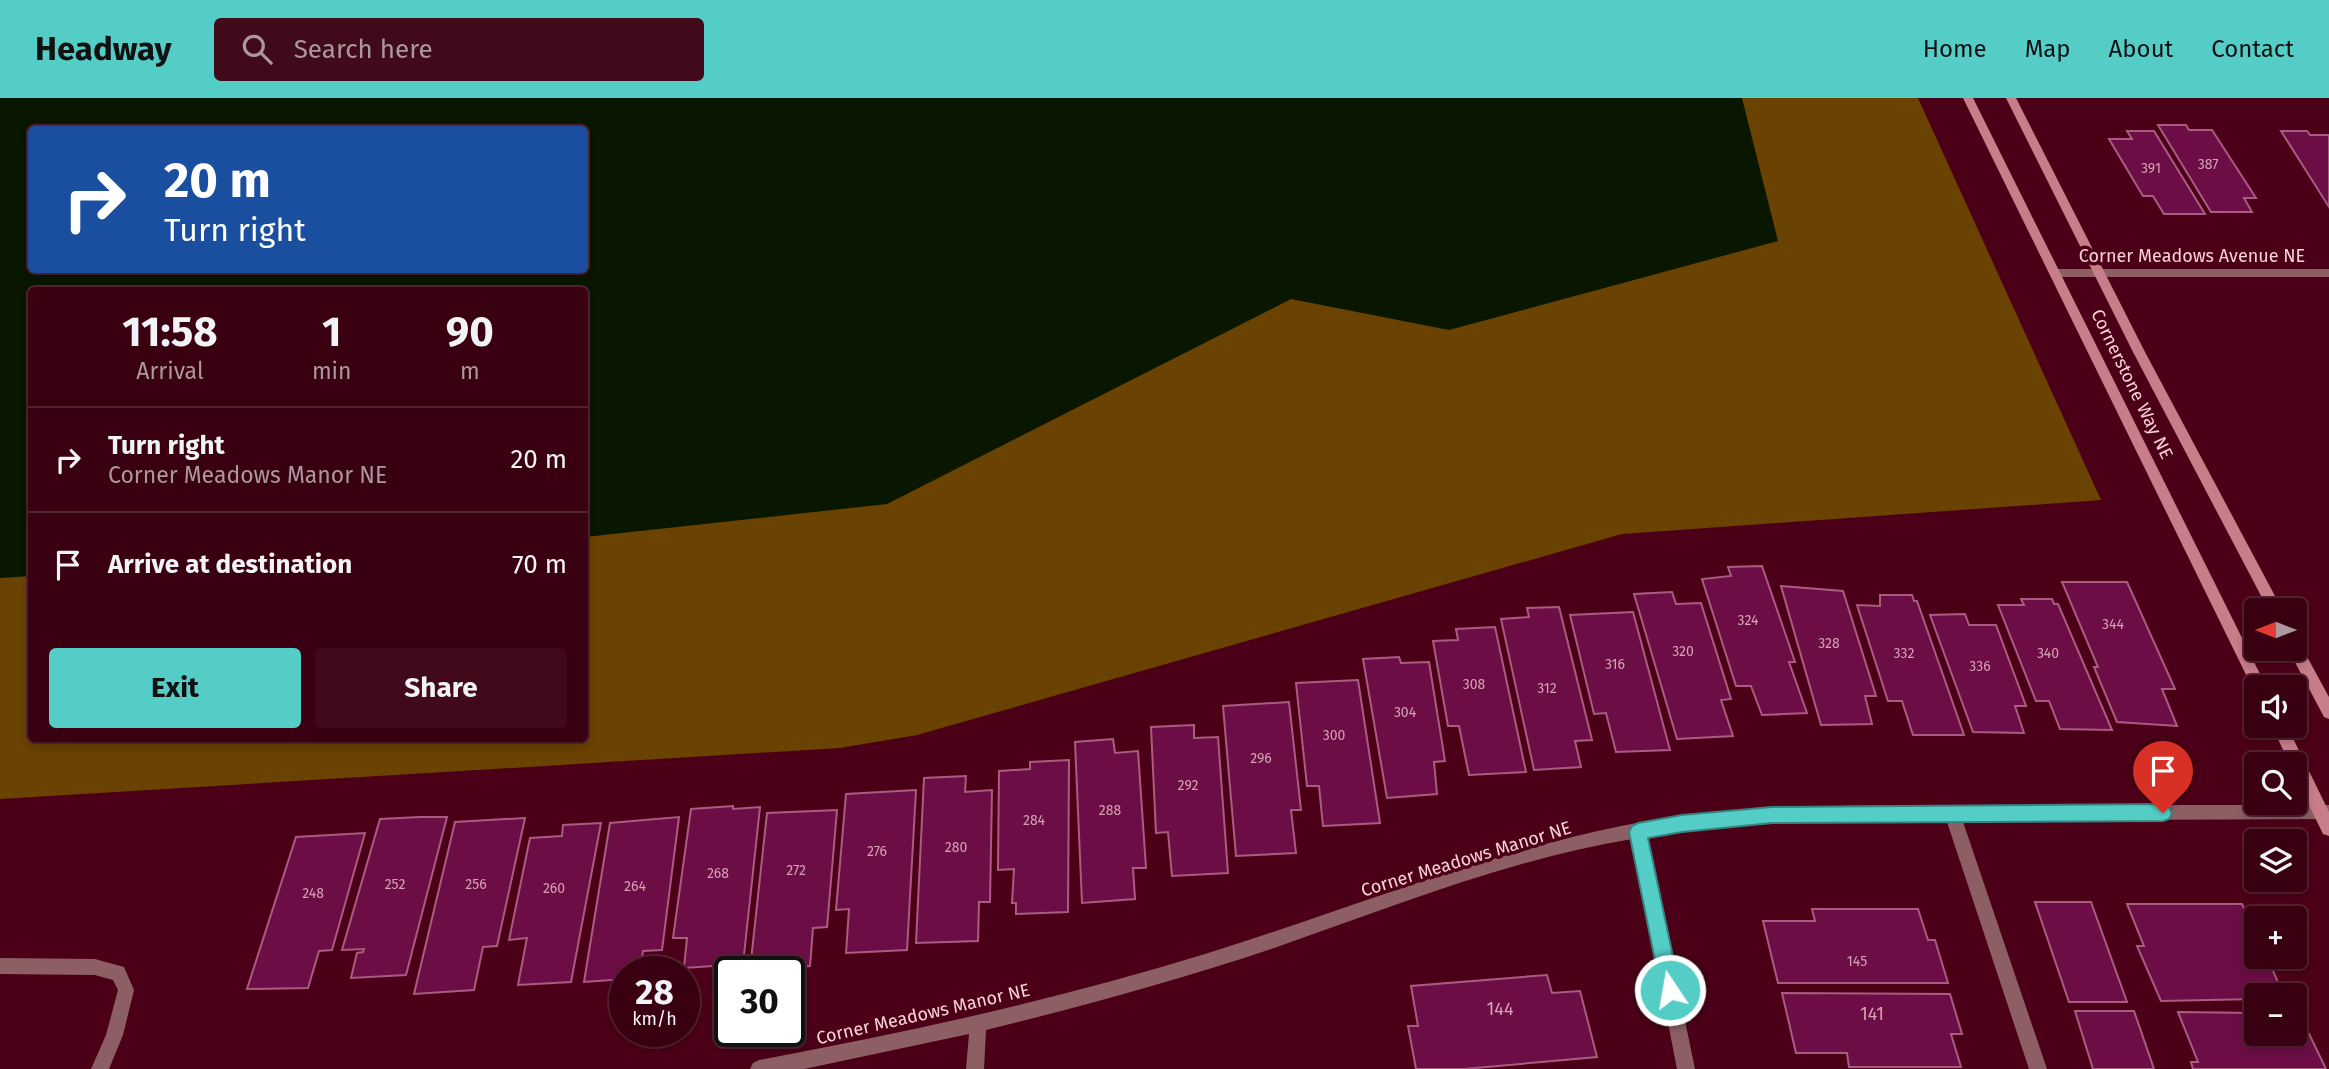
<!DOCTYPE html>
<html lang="en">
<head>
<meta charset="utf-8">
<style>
	body { margin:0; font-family:"Fira Sans",sans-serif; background:#400a1b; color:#f1f3f6; height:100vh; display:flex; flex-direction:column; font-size:26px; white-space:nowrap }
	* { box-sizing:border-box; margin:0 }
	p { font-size:23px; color:#ab979f }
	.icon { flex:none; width:38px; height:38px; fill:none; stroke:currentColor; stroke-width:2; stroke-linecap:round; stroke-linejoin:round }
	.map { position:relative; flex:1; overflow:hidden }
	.sheet { position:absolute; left:28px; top:189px; width:560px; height:455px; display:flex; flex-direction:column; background:#390012; border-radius:7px; box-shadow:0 4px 10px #0003,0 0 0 2px #532232 }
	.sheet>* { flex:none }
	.top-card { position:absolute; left:28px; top:28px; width:560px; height:147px; border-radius:7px; box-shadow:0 4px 10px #0003,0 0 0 2px #532232; background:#1a4fa0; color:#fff; overflow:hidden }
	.needle { width:46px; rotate:270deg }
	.tools { position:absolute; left:2244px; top:500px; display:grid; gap:14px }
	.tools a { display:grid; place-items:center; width:63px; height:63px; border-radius:7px; background:#390012; box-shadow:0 4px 10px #0003,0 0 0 2px #532232; font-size:35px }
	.speed { position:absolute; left:609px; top:858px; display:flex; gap:14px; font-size:35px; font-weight:700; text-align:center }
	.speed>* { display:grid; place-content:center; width:91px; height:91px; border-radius:50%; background:#390012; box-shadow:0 4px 10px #0003,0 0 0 2px #532232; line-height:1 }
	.speed small { font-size:18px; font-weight:400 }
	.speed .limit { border:4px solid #111; border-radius:10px; background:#fff; color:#111 }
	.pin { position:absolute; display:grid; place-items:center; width:60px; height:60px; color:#fff; margin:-72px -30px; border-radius:50% 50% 50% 0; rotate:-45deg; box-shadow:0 0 7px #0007 }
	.pin .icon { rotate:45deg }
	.me { position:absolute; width:77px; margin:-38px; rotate:348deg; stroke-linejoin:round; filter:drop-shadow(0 0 5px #0008) }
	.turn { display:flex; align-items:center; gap:24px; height:147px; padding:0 21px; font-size:32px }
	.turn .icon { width:91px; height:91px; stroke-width:2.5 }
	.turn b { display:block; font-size:49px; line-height:60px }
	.eta { display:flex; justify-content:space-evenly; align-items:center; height:119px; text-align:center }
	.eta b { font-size:42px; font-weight:700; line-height:49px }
	.action { display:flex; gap:14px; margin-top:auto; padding:14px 21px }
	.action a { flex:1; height:80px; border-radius:7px; background:#54cdc7; color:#111; font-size:28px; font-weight:700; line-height:80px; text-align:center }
	.action a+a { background:#400a1b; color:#f1f3f6 }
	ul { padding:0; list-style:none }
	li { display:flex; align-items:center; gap:21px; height:105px; padding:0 21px; border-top:2px solid #532232 }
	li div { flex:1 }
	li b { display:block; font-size:26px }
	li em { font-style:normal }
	header { display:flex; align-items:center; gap:42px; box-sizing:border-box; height:98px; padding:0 35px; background:#54cdc7; color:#111 }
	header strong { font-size:33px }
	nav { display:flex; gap:38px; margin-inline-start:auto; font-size:24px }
	.search { width:490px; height:63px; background:#400a1b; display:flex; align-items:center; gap:18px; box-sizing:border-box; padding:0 24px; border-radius:7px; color:#ab979f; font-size:26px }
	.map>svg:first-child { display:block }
	.green { fill:#6a4201; fill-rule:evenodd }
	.water { fill:#091600; fill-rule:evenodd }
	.building { fill:#6c0d45; stroke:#a95c81; stroke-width:2 }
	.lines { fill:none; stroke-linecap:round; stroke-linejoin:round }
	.lane { fill:#8d5f65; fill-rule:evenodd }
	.street { fill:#8d5f65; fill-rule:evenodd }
	.secondary { fill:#c87e89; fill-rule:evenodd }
	.route { fill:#54cdc7; stroke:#378581; stroke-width:2 }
	.labels { text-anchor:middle; stroke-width:7; stroke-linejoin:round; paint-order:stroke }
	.number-label { font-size:14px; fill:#d6a1b2 }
	.street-label { font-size:18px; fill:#f9d2d6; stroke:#4c0018 }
	.near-number-label { font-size:18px; fill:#d6a1b2 }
</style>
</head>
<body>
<header>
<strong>Headway</strong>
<div class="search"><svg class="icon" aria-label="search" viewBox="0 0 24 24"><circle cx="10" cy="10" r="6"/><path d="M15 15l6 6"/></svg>Search here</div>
<nav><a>Home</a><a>Map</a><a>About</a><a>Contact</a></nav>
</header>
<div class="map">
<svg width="2329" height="971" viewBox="0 0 2329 971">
	<rect width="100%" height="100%" fill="#4c0018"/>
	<!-- green -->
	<path class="green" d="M0,0H1918L2101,402L1622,436L917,637L840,650L0,701ZM32,32H584V172H32ZM32,192H584V640H32Z"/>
	<!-- water -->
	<path class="water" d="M0,0H1742L1778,143L1449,232L1291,201L887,406L585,439L584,192H32L31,478L0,480ZM32,32H584V172H32Z"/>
	<!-- building -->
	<path class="building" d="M2158,27H2186L2189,32H2212L2256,100H2244L2252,114H2211Z
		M2127,33H2154L2205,116H2164L2153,98H2143L2109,41H2132Z
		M2281,33H2307L2310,37H2329V109Z
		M1762,468L1795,564H1789L1807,615L1762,617L1751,588H1736L1702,481L1731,478L1728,469Z
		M2062,484H2127L2175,591H2162L2177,628L2117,624L2094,569H2098Z
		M1781,488L1843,493L1876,598H1865L1872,626L1821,627Z
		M1672,494L1676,506L1701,505L1731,601L1721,602L1733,638L1677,641L1634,496Z
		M1880,497H1912L1914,503H1917L1964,637H1913L1902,603H1888L1857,507L1880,508Z
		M2021,501H2052L2054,506H2058L2112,632L2060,631L2049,603H2036L1998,507H2024Z
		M1559,509L1592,642L1575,643L1581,669L1534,672L1501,521L1529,519L1527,510Z
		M1633,514L1670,652L1616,654L1606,615L1594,616L1570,517Z
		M1965,516L1969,527H1996L2026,608H2015L2024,635L1973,634L1930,517Z
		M1495,529L1526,674L1469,677L1459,628H1448L1433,543L1458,542L1456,531Z
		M1399,559L1401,565L1429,564L1445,663L1434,664L1437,696L1387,700L1363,561Z
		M1358,582L1380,725L1323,728L1319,688H1307L1296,585Z
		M1289,604L1301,712H1291L1296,755L1236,758L1223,608Z
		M1194,627V640L1218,639L1228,775L1172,778L1168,734L1156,735L1151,629Z
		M1113,641L1115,655L1138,653L1146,770H1133L1135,801L1082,805L1075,644Z
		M1069,662L1068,814L1016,816V805H1012L1014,771L998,772L999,673L1030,671V664Z
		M966,678L965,694L992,692L990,804H979L978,843L916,845L924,680Z
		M916,692L907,852L846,855L849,811L836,812L846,696Z
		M733,708V711L760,709L743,866L684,870L687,840H673L691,711Z
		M837,712L827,829L813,830L810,868L750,872L767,715Z
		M420,719H447L406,877L351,880L357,855L363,854L364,851L342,852L380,721Z
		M679,719L662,852L643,853L640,873H625V881L584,884L610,725Z
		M525,720L497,848L483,849L474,892L414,896L455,724Z
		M601,725L571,884L518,887L527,840L509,842L530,740L562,738L563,727Z
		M365,735L332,852L319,853L308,890L247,891L296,739Z
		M2035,804H2091L2127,904H2069Z
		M2127,806H2242L2256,835V859H2267L2284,898H2256V901L2161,903L2137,848H2144Z
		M1812,811H1918L1928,842H1935L1948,885H1778L1763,823H1815Z
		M1547,877L1552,895L1580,893L1597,959L1464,971H1416L1408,928H1418L1411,888Z
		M1782,895L1950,896L1962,936H1951L1961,969H1849L1847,955H1796Z
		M2075,913H2134L2154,971H2093Z
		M2178,914L2256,915V936H2294V915H2299L2326,971H2193L2191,964H2198Z"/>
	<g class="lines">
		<!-- lane -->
		<path class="lane" d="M1952,708L1957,710L1960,715L2047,971H2029L1944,715L1947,710Z"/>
		<!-- street -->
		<path class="street" d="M2055,171H2329V179H2055L2049,175Z
			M2329,707V721L1826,723L1725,728L1647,739L1695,971H1677L1632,741C1510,761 1393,809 1277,849C1181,881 1084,908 986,932L984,971H966L969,936L804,971H750L753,965L759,962C910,934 1059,901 1205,856C1344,813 1479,757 1621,728C1732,705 1846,708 1958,707C2082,707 2205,707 2329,707Z
			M0,860L95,861L124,869L134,892L123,937L109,971H91L106,937L118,892L113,882L95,877L0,876Z"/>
		<!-- secondary -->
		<path class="secondary" d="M1963,0H1973L2267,590H2256L2255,595Z
			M2006,0H2016L2145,254L2283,513H2269L2133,254Z
			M2294,542L2299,544L2329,599V621L2324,619L2288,551H2294Z
			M2272,628H2287L2329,714V738L2323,736L2294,676V667H2290Z"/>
	</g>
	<!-- route -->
	<path class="route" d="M2163,706L2169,709L2172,715L2169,721L2163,723L1772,725L1682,734L1648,740L1680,892L1677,899L1670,901L1664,899L1661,892L1629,734L1632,728L1638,725L1682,717L1772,709Z"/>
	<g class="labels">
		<!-- number labels -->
		<g class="number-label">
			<text x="2208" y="71">387</text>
			<text x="2151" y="75">391</text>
			<text x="1748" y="527">324</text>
			<text x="2113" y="531">344</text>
			<text x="1829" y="550">328</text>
			<text x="1683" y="558">320</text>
			<text x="1904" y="560">332</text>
			<text x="2048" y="560">340</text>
			<text x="1615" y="571">316</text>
			<text x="1980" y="573">336</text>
			<text x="1474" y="591">308</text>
			<text x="1547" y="595">312</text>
			<text x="1405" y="619">304</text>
			<text x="1334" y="642">300</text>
			<text x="1261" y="665">296</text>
			<text x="1188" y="692">292</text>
			<text x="1110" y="717">288</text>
			<text x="1034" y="727">284</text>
			<text x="956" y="754">280</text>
			<text x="877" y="758">276</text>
			<text x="796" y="777">272</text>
			<text x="718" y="780">268</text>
			<text x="395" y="791">252</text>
			<text x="476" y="791">256</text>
			<text x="635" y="793">264</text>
			<text x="554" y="795">260</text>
			<text x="313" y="800">248</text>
			<text x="1857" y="868">145</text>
		</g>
		<!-- street labels -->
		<g class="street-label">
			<text x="2192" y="164">Corner Meadows Avenue NE</text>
			<text transform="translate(2132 286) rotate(64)" y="6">Cornerstone Way NE</text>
			<text transform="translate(1466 761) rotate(-17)" y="6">Corner Meadows Manor NE</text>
			<text transform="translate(923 916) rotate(-13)" y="6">Corner Meadows Manor NE</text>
		</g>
		<!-- near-number labels -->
		<g class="near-number-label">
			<text x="1500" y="917">144</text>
			<text x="1872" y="922">141</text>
		</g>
	</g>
</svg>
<div class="tools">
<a><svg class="needle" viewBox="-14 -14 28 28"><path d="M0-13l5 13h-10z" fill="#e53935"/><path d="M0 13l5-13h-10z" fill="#ab979f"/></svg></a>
<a><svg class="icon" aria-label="sound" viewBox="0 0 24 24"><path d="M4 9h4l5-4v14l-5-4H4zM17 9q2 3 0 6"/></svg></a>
<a><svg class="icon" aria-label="search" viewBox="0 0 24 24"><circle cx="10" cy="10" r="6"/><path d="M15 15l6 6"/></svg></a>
<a><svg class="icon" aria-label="layers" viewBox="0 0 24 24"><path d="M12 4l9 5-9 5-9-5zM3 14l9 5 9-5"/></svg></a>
<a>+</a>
<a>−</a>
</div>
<div class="speed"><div>28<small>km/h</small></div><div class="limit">30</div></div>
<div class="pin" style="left:2163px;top:715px;background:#d93025"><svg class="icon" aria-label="arrive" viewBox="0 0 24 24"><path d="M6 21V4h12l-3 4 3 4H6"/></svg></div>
<svg class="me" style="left:1670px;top:892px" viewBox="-20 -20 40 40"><circle r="17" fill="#54cdc7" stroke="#fff" stroke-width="3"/><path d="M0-11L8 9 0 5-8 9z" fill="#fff"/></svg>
<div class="top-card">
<div class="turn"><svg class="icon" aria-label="right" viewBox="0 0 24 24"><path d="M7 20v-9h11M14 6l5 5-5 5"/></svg><div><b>20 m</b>Turn right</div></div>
</div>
<section class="sheet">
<div class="eta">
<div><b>11:58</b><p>Arrival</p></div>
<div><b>1</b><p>min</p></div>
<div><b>90</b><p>m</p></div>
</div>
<ul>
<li><svg class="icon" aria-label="right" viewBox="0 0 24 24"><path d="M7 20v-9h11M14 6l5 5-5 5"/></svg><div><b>Turn right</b><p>Corner Meadows Manor NE</p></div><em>20 m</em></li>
<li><svg class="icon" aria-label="arrive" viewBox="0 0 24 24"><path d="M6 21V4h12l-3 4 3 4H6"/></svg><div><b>Arrive at destination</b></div><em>70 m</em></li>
</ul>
<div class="action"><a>Exit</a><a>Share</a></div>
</section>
</div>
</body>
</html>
